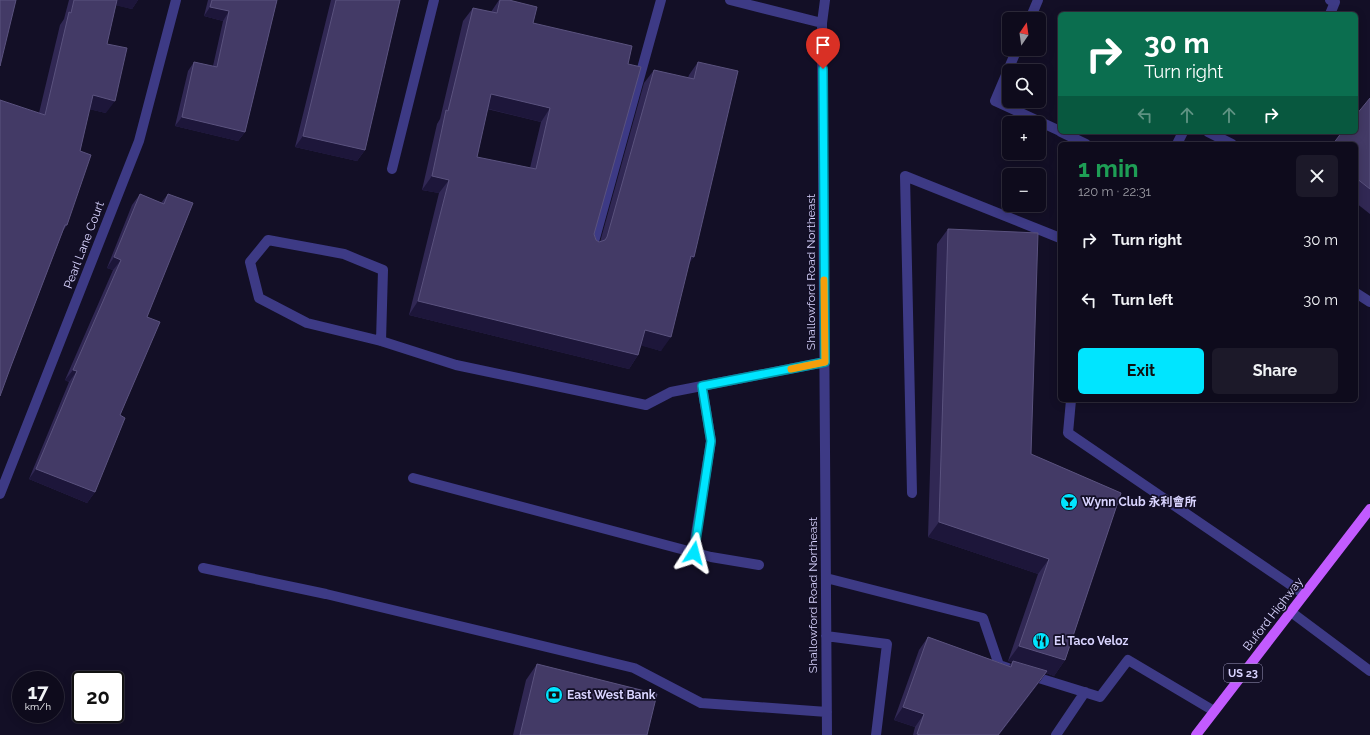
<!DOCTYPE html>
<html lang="en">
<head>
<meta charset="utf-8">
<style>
	body { margin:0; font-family:Raleway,"Noto Sans SC",sans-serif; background:#1c1929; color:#f1f3f6; height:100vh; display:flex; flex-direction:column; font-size:15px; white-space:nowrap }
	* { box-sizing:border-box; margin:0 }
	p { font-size:13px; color:#9b9ba3 }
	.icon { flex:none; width:22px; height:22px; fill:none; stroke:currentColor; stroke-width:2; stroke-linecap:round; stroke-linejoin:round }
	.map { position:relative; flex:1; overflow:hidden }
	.panel { position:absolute; left:1058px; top:142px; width:300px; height:260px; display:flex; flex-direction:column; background:#0e0b1c; border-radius:6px; box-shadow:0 2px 10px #0003,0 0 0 1px #2e2b3b }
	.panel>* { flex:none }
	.banner { position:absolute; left:1058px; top:12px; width:300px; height:122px; border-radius:6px; box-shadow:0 2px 10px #0003,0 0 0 1px #2e2b3b; background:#0b6e4f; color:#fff; overflow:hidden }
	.needle { width:26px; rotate:13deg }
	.controls { position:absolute; left:1002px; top:12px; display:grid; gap:8px }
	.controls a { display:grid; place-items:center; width:44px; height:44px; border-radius:6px; background:#0e0b1c; box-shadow:0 2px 10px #0003,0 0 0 1px #2e2b3b; font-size:20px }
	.speed { position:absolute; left:12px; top:671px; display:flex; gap:8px; font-size:20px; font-weight:700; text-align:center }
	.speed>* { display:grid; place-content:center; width:52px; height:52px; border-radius:50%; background:#0e0b1c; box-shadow:0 2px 10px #0003,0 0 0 1px #2e2b3b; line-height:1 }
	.speed small { font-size:10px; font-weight:400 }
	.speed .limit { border:2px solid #111; border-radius:6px; background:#fff; color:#111 }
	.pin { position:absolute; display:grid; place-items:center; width:34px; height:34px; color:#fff; margin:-41px -17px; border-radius:50% 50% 50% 0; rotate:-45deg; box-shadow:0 0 4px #0007 }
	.pin .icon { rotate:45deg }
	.me { position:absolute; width:44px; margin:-22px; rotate:9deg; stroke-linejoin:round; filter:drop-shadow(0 0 3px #0008) }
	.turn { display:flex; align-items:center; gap:14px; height:84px; padding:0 20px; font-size:18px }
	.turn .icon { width:52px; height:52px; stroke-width:2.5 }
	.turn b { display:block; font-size:28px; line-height:34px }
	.lanes { display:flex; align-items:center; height:38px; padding:0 20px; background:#0003; justify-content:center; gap:20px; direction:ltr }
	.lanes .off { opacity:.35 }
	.round { display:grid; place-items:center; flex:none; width:42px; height:42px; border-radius:6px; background:#1c1929 }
	.summary { display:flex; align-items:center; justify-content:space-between; height:68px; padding:0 20px }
	h1 { font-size:24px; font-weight:700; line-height:30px; color:#1e9e55 }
	.cta { display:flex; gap:8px; margin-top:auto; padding:8px 20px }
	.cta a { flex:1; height:46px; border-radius:6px; background:#00e5ff; color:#111; font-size:16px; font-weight:700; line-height:46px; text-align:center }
	.cta a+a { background:#1c1929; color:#f1f3f6 }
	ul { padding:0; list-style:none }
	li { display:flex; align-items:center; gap:12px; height:60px; padding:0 20px }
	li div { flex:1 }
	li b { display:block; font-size:15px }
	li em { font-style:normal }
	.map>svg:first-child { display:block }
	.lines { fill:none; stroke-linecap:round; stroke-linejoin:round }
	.minor { stroke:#3d3a85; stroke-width:10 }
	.major { stroke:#c25bff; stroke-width:10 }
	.wall { fill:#312854; fill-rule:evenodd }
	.shaded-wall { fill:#1d163a }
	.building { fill:#433a66; stroke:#5a527e; fill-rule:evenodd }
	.route-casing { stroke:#0095a6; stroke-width:10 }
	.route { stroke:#00e5ff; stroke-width:7 }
	.slow { stroke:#f59e0b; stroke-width:7 }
	.labels { text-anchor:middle; stroke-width:3.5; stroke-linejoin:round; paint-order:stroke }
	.shield { fill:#130f26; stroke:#9e99be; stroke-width:1 }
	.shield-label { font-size:11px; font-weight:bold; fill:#d9d4ff }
	.street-label { font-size:12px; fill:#d9d4ff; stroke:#130f26 }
	.poi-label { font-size:12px; font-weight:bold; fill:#d9d4ff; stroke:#130f26; text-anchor:start }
</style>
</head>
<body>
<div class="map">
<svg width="1370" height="735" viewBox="0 0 1370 735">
	<rect width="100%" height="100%" fill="#130f26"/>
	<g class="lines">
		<!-- minor -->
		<path class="minor" d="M730,0L822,23
			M825,0L822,23L827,735
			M1330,0L1335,2L1330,14
			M1030,19L1038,0
			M1017,49L995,101L1060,131
			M1061,132L1086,144
			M1208,132L1232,144
			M1177,144L1183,132
			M392,169L434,0
			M592,249L661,0
			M1356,293L1370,302
			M381,341L383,270L344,254L268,240L250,262L259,298L307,323L381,341L456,365L646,405L671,392L825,362
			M1071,400L1068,433L1304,594
			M413,478L711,557L759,565
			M912,493L905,176L1060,238
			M0,494L139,141L176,0
			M693,553L711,441L702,386
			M203,568L326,594L634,668L701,703L827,712
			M826,578L983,618L999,665L1008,668
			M1291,612L1370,671
			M826,636L887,644L876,735
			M1029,675L1100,697L1128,660L1214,711
			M1056,735L1085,692"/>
		<!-- major -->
		<path class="major" d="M1196,735L1370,509"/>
	</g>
	<!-- wall -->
	<path class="wall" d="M69,0H138L132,9L116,5L107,44L106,113L89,109L80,151L67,225L63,231L11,366L39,113L60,25L64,19Z
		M208,0H277L245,132L238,141L175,126L188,71L194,62L213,66L223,21L204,16Z
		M331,0H400L365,150L357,161L295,147Z
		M499,0H509L533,23L628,64L594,234L596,240L599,242H600L644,83L654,70L688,78L689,75L698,62L694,257L689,263L661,351L641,345L638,355L629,369L409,315L439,193L422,190L437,124L440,119L463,21L473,8L491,12ZM487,109L541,122L530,168L477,157Z
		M1370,98V214L1356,203V144Z
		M140,194L161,203L168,194L147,317L120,415L95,492L87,503L29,479L69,382L65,380L113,270L107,268L132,205Z
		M948,229L1031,454L1121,493L1065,660L1054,676L1046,673L1038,684L999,735H913L915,727L894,720L919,650L928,637L1009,666L1012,662L1008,661L1038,574L928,537L937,244Z
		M537,664L647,735H513L526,680Z"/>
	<!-- shaded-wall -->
	<path class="shaded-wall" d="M113,0H138L132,9L110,4Z
		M210,7L229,11L223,21L204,16Z
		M491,94L550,108L541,122L481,107Z
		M93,95L115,101L106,113L84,108Z
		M182,117L245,132L238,141L175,126Z
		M303,136L365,150L357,161L295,147Z
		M432,176L449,180L439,193L422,190Z
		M691,256L694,257L684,270Z
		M114,257L121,260L113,270L107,268Z
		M418,301L638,355L629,369L409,315Z
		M645,330L671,337L661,351L635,344Z
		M73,370L77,371L69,382L65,380Z
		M36,469L95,492L87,503L29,479Z
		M939,522L1049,559L1038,574L928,537Z
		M1019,646L1065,660L1054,676L1046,673L1038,684L999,735H998L1013,661L1012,662L1008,661Z
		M903,707L924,714L915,727L894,720Z"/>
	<!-- building -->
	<path class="building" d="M0,0H16L0,66Z
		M74,0H117L107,44L127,48L115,101L93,95L80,151L91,155L67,225H65L11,366L0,396V100L45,115L69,12L71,13Z
		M212,0H277L245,132L182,117L194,62L217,67L229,11L210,7Z
		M336,0H400L365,150L303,136Z
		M500,0H509L537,7L533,23L632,46L628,64L641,67L594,234L596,240L599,242L605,240L607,237L654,70L694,79L698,62L738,71L694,257L691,256L671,337L645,330L638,355L418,301L449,180L432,176L446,110L448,111L473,8L497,13ZM491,94L550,108L536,169L477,157Z
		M1370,98V189L1356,178V144H1333L1342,132H1356V115Z
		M140,194L164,204L168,194L193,203L147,317L160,322L120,415L125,418L95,492L36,469L77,371L73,370L121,260L114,257Z
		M948,229L1038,233L1031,454L1121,493L1065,660L1019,646L1049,559L939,522Z
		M928,637L1011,667L1013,661L1047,671L998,735H920L917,734L924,714L903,707Z
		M537,664L657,694L647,735H520Z"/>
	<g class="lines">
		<!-- route casing -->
		<g class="route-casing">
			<path id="route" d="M694,553L711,441L702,386L825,362L823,69"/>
		</g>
		<!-- route -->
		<use href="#route" class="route"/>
		<!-- slow -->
		<path class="slow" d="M791,369L825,362L824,280"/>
	</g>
	<!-- icons -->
	<defs>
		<g id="bar-disc" transform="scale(0.9)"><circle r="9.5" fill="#00e5ff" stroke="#130f26"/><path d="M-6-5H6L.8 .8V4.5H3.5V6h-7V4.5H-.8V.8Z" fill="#111"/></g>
		<g id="restaurant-disc" transform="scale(0.9)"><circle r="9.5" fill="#00e5ff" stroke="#130f26"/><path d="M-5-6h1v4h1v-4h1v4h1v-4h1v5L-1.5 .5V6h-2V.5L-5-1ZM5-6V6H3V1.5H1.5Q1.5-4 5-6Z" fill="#111"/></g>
		<g id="bank-disc" transform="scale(0.9)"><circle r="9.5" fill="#00e5ff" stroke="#130f26"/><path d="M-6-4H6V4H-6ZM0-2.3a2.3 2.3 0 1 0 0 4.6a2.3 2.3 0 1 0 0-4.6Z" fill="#111"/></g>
	</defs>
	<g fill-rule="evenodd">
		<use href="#bar-disc" x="1069" y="502"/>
		<use href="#restaurant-disc" x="1041" y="641"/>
		<use href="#bank-disc" x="554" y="695"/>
	</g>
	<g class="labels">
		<!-- shield labels -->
		<rect class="shield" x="1224" y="664" width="38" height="18" rx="3"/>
		<g class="shield-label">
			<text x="1243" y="677">US 23</text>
		</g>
		<!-- street labels -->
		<g class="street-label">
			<text transform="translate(84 245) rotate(-69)" y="4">Pearl Lane Court</text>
			<text transform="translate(811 272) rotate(-90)" y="4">Shallowford Road Northeast</text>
			<text transform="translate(813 595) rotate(-90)" y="4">Shallowford Road Northeast</text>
			<text transform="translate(1273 614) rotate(-52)" y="4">Buford Highway</text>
		</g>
		<!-- poi labels -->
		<g class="poi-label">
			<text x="1082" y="506">Wynn Club 永利會所</text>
			<text x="1054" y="645">El Taco Veloz</text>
			<text x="567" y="699">East West Bank</text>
		</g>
	</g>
</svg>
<div class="controls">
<a><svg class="needle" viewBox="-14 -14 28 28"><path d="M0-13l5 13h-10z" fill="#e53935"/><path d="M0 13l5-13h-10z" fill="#9b9ba3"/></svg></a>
<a><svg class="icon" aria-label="search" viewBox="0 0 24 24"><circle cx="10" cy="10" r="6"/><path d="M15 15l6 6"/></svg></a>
<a>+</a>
<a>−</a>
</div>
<div class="speed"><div>17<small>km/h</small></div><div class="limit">20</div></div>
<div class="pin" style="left:823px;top:69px;background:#d93025"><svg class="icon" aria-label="arrive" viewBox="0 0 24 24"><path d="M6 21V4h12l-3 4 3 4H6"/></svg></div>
<svg class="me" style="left:694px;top:553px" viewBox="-20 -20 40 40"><path d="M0-17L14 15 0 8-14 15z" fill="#00e5ff" stroke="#fff" stroke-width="4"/></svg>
<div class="banner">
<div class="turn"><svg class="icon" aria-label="right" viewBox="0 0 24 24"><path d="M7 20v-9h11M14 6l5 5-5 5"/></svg><div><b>30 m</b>Turn right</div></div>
<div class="lanes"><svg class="icon off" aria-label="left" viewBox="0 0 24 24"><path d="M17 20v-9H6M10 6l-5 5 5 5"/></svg><svg class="icon off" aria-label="ahead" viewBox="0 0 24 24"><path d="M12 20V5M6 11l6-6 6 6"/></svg><svg class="icon off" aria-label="ahead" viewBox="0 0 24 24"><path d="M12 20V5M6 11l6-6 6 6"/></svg><svg class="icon" aria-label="right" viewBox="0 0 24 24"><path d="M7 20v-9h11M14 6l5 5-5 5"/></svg></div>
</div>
<section class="panel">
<div class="summary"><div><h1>1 min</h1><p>120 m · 22:31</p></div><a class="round"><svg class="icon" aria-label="close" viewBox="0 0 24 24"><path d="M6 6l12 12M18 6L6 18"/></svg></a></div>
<ul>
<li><svg class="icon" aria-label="right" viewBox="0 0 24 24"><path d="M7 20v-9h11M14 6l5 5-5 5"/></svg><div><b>Turn right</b></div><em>30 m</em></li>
<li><svg class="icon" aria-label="left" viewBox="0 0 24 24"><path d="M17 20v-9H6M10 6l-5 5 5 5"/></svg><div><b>Turn left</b></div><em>30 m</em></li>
</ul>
<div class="cta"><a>Exit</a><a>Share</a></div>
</section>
</div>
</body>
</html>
